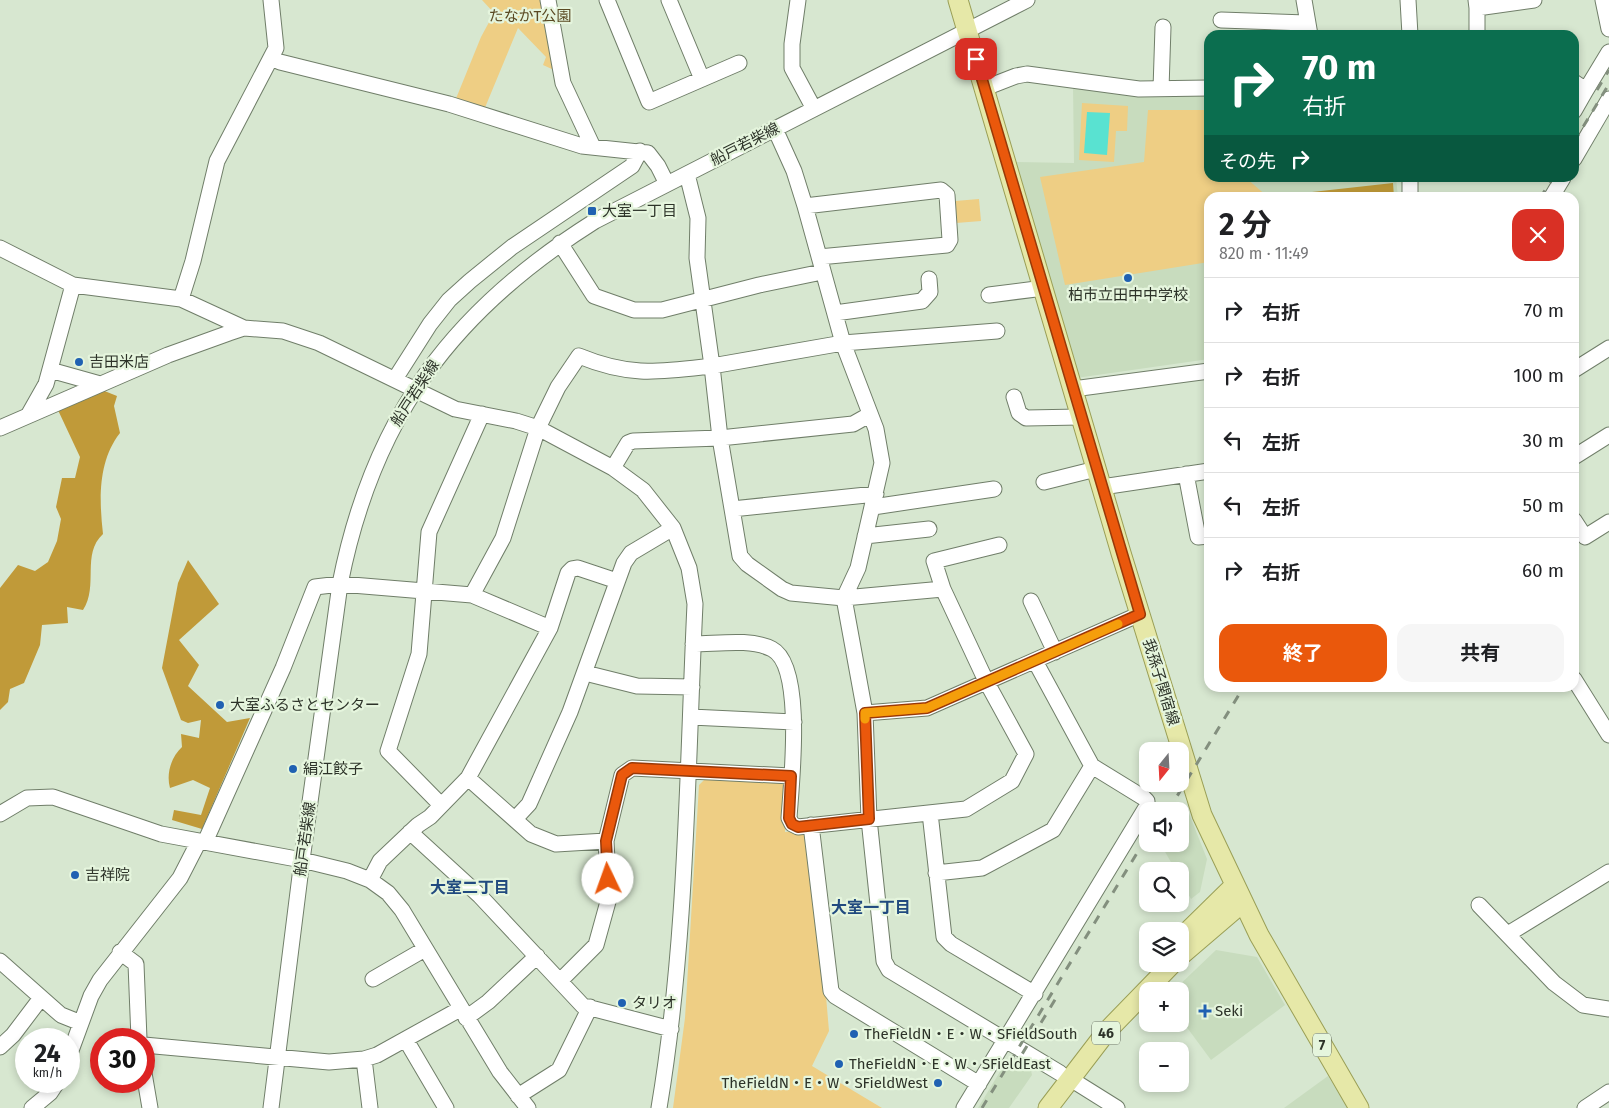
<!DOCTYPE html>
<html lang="ja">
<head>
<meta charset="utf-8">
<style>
	body { margin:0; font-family:"Fira Sans","Noto Sans JP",sans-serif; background:#f6f6f6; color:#202124; height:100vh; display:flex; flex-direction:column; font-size:19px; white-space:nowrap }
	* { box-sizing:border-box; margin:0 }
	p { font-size:16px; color:#757577 }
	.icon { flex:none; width:28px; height:28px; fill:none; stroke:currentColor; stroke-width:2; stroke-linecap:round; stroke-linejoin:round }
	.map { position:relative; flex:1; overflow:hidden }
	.sheet { position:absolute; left:1204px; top:192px; width:375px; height:500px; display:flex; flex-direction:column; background:#fff; border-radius:15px; box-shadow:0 2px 8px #0003 }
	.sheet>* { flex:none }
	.guide { position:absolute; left:1204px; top:30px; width:375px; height:152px; border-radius:15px; box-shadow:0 2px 8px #0003; background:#0b6e4f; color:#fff; overflow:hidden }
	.needle { width:32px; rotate:198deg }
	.fabs { position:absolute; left:1139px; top:742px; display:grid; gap:10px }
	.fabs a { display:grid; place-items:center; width:50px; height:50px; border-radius:10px; background:#fff; box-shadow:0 2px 8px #0003; font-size:25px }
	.speed { position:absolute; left:15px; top:1028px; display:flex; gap:10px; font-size:25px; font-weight:700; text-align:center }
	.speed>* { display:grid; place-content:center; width:65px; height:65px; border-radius:50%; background:#fff; box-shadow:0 2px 8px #0003; line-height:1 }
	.speed small { font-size:12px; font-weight:400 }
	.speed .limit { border:8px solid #d22; background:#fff; color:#111 }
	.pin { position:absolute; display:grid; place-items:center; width:42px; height:42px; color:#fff; margin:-21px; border-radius:10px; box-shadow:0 2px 8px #0006 }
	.me { position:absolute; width:55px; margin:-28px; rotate:357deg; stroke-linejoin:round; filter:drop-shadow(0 0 4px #0008) }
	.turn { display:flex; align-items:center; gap:18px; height:105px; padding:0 15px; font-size:22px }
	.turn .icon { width:65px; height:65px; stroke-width:2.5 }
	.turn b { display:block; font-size:35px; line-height:42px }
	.then { display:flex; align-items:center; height:48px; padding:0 15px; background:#0003; gap:10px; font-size:19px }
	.round { display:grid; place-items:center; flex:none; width:52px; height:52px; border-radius:15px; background:#f6f6f6 }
	.head { display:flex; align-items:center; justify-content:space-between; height:85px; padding:0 15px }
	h1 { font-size:30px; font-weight:700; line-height:38px }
	.button { display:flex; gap:10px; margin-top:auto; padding:10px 15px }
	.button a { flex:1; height:58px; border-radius:15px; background:#ea580c; color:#fff; font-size:20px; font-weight:700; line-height:58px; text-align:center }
	.button a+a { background:#f6f6f6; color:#202124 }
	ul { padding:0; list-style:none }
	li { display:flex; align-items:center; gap:15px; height:65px; padding:0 15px; border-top:1px solid #e0e0e0 }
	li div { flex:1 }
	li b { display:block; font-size:19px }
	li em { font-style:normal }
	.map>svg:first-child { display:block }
	.built { fill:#c8dcbe }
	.green { fill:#eece84 }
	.forest { fill:#c09a39 }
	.water { fill:#59e2d1 }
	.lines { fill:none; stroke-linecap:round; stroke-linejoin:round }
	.minor-casing { stroke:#707e69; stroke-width:17 }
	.major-casing { stroke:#9a9f56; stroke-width:21 }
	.minor { stroke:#fff; stroke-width:15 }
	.major { stroke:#e6e8a8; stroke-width:19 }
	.rail { stroke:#838f7e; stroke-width:3; stroke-dasharray:9 9; stroke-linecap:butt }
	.route-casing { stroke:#983908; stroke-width:12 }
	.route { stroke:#ea580c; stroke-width:9 }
	.slow { stroke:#f59e0b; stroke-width:9 }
	.poi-dot { fill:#2061b2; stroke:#e5f5dd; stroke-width:2 }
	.labels { text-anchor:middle; stroke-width:4.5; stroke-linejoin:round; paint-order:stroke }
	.shield { fill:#e5f5dd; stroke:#646d5f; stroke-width:1 }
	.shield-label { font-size:14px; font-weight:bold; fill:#2d3329 }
	.park-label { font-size:15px; fill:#5a4922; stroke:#e5f5dd }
	.street-label { font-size:15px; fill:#2d3329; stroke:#e5f5dd }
	.poi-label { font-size:15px; fill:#2d3329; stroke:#e5f5dd; text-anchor:start }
	.neighbourhood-label { font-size:16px; font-weight:bold; fill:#214a7f; stroke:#e5f5dd }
</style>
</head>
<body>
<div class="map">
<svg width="1609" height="1108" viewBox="0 0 1609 1108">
	<rect width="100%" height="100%" fill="#d7e7d0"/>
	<!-- built -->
	<path class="built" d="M1073,85L1209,94V178H1396L1398,197L1209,198V359L1076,378L1016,162L1074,163Z
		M1188,811L1207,859L1200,892L1191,899L1180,879V871H1176L1164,850L1168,844H1180V823Z
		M1216,950L1257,957L1285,1005L1211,1060L1180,1018V991H1173Z
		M1015,1058L1030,1066L1032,1075L1009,1108H978L1007,1060Z
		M1328,1076L1348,1108H1284Z"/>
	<!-- green -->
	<path class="green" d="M482,0H542L554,70L543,65L546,57L518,28L484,110L455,101L481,37L494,13Z
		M1082,103L1128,106L1127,131H1116L1114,162L1079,160Z
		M1148,110H1209V178H1246L1268,197L1209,198V262L1065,285L1040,177L1144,162Z
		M979,199L981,221L956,223L955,201Z
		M706,778L784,780L787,785L785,832L805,830L824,973L829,1031L812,1066L882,1108H673L685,1018L699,785Z"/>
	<!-- forest -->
	<path class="forest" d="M1393,183L1394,197L1289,198L1285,195Z
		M102,390L117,396L114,406L120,433C98,461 99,499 103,534C81,554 99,586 83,610L67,607L68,623L42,625L40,645L24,683L10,689L8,702L0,710V588L18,565L35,571L48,562L57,541L61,519L56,507L62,478H75L80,457L57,408Z
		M188,560L219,604L179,640L199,665L188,686L227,722L250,718L202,829L172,820L174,810L201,815L210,788L193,780L170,788C166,774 171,757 182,747L181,734L199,738L201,720L188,723L181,720L162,668L178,583Z"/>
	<!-- water -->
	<path class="water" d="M1087,112L1110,113L1107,155L1084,153Z"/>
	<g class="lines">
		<!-- minor casing -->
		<g class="minor-casing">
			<path id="minor" d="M548,0L563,83L593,147
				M607,0L649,102L739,63
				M669,0L702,79
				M798,0L792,44V68L814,109
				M1304,0L1310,35
				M1408,0L1410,35
				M1476,0L1477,8L1534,0
				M1603,0L1609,29
				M1477,8V35
				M1221,20L1306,23
				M271,58L280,62L449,104L582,146L648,153L658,166L667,184
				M1574,82L1586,90L1609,52
				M985,88L1016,76L1027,74L1139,89L1209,88
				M1161,89L1163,27
				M1574,111L1586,90
				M775,129L794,171L805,206L843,343L876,429L882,463L858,568L844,598L865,713L869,819L884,961L889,970L1060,1073
				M1574,159L1609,99
				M1410,198V178
				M1551,198L1563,178
				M805,206L941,190L947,195L950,240L947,245L819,257
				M560,243L594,296L634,310H662L759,285L822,272
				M0,248L73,285L181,299L244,328
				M989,295L1044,288
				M181,299L193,261L217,161L276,48L271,0
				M835,313L922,301L930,292L929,279
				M50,370L100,384
				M1574,370L1609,348
				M395,379L430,324L449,300L470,281L512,247L632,166L640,151
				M1073,389L1209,371
				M1014,397L1019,413L1026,418L1080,417
				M29,414L46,384L73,285
				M0,428L168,355L229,333L244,328L283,331L319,343L455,409L516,421L538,428L613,468L643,490L673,528L689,568L695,604C687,772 687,941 659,1108
				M1574,457L1609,435
				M613,468L628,443L633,441L720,438L853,424L869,415
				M1186,474L1198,537L1209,536
				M1044,482L1096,469
				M1102,487L1209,471
				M873,507L994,489
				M732,509L876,494
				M1574,520L1585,537L1609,522
				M865,536L929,529
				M943,589L934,561L999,545
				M472,595L503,538L538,428L558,387L579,356C630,377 658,372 712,366L697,258L698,218L687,174
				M1031,601L1055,652
				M693,644C717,644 750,638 772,649C805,666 791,785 789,818L792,824L798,827L966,809L1012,781L1026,754L986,681L943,589L844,598L791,593L782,589L747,564L740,556L720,438L712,366L843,343L997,331
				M585,673L637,686L692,687
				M1574,679L1609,735
				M865,713L927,708L1140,614
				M691,717L794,722
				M468,778L531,834L556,844L606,841
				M441,805L388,751L419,654L429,532L482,414
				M930,813L944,937L951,944L1035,994
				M0,814L27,798L53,797L161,834L302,860L347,871L370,880L388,893L402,910L500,1072L528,1108
				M515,819L529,804L570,712L624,563L631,553L673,528
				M811,825L831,991L835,996L979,1084
				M410,832L480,896L583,1006L671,1029
				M205,842L283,668L315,587L340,584L472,595L550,628
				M936,873L982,868L1053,830L1092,766
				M370,880L380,861L418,825L430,817L468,778L550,628L568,573L572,569L578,568L617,581
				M1479,905L1554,983L1583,1005L1609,1009
				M1508,934L1609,872
				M120,952L136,964L139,1039
				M0,961L61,1015L81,1023
				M373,979L425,949
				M560,981L596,945L609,898L606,841L622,775L632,768L791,776
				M466,1018L488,1002L537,956
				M406,1040L446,1108
				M144,1045L329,1062L364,1059L377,1055L460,1009
				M0,1047L13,1035L41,998
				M69,1056L91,996L100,980L180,878L199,841
				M364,1059L370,1108
				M144,1073L150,1108
				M1069,1078L1117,1108
				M518,1096L559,1070L590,1007
				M32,1108L50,1093L58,1081
				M271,1108L302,860L340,584C373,417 452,311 595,221L1027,0
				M964,1108L1147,806V801L1144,798L1092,766L1035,661
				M1585,1108L1609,1092"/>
		</g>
		<!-- major casing -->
		<g class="major-casing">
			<path id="major" d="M958,0L1121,553L1202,815L1259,935L1359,1108
				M1180,939L1234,886
				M1180,956L1242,903
				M1048,1108L1107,1031L1172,964"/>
		</g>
		<!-- minor -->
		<use href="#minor" class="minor"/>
		<!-- major -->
		<use href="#major" class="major"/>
		<!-- rail -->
		<path class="rail" d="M1597,90L1609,70
			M1574,142L1609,84
			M1540,198L1553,178
			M1168,811L1243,688
			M1013,1069L1056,998
			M982,1108L1148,835"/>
	</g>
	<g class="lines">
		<!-- route casing -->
		<g class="route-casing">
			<path id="route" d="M608,879L606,841L622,775L632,768L791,776L789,818L792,824L798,827L869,819L865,713L927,708L1140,614L976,59"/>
		</g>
		<!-- route -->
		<use href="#route" class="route"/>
		<!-- slow -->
		<path class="slow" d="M865,719V713L927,708L1118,624"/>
	</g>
	<!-- markers -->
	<g class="poi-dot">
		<rect x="587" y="206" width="10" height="10" rx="2.5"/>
		<circle cx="1128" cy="278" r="5"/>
		<circle cx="79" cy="362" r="5"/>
		<circle cx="220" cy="705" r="5"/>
		<circle cx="293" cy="769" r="5"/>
		<circle cx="75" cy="875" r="5"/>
		<circle cx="622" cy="1003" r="5"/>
		<path d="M1202.5 1003.5h5v5h5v5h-5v5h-5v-5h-5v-5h5z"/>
		<circle cx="854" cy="1034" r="5"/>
		<circle cx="839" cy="1064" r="5"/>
		<circle cx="938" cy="1083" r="5"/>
	</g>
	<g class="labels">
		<!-- shield labels -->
		<g class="shield">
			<rect x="1092" y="1021.5" width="28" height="23" rx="4"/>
			<rect x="1313" y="1033.5" width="18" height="23" rx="4"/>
		</g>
		<g class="shield-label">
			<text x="1106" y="1038">46</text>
			<text x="1322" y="1050">7</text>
		</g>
		<!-- park labels -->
		<g class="park-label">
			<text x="530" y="21">たなかT公園</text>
		</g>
		<!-- street labels -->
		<g class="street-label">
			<text transform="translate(745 144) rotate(-27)" y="5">船戸若柴線</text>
			<text transform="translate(415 393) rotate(-57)" y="5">船戸若柴線</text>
			<text transform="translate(1161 682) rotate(73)" y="5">我孫子関宿線</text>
			<text transform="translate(305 839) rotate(-82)" y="5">船戸若柴線</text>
		</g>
		<!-- poi labels -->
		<g class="poi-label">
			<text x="602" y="216">大室一丁目</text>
			<text x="1128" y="300" text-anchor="middle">柏市立田中中学校</text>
			<text x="89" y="367">吉田米店</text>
			<text x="230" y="710">大室ふるさとセンター</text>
			<text x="303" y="774">絹江餃子</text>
			<text x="85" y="880">吉祥院</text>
			<text x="632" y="1008">タリオ</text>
			<text x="1215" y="1016">Seki</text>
			<text x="864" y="1039">TheFieldN・E・W・SFieldSouth</text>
			<text x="849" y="1069">TheFieldN・E・W・SFieldEast</text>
			<text x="928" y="1088" text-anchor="end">TheFieldN・E・W・SFieldWest</text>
		</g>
		<!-- neighbourhood labels -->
		<g class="neighbourhood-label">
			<text x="470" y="893">大室二丁目</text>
			<text x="871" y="913">大室一丁目</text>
		</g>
	</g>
</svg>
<div class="fabs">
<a><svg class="needle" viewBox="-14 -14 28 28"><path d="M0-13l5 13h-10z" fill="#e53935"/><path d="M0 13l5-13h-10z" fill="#757577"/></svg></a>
<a><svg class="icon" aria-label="sound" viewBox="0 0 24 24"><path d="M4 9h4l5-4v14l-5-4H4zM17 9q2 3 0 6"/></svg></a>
<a><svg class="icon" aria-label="search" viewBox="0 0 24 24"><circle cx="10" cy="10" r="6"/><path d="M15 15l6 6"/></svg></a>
<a><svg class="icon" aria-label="layers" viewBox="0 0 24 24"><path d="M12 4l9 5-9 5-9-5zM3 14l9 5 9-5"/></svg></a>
<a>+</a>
<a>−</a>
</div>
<div class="speed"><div>24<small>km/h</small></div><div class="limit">30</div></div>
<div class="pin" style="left:976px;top:59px;background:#d93025"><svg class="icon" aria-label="arrive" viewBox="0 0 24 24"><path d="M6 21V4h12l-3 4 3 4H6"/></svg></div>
<svg class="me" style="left:608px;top:879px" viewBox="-20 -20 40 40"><circle r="19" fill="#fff"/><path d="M0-13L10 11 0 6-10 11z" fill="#ea580c"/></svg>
<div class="guide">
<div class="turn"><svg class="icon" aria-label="right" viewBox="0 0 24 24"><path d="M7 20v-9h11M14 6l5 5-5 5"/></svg><div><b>70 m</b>右折</div></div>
<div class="then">その先<svg class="icon" aria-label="right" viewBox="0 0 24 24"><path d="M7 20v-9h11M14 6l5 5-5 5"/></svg></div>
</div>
<section class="sheet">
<div class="head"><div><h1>2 分</h1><p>820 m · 11:49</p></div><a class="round" style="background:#d93025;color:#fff"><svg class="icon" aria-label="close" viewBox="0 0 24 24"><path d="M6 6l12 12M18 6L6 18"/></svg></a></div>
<ul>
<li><svg class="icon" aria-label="right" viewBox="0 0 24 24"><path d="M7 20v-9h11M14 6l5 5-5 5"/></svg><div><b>右折</b></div><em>70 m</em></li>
<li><svg class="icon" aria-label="right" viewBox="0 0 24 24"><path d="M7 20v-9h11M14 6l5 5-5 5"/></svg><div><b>右折</b></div><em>100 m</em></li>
<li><svg class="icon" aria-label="left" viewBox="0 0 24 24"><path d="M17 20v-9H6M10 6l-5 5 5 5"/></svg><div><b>左折</b></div><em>30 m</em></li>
<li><svg class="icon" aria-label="left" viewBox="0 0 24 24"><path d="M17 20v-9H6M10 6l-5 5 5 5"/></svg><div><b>左折</b></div><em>50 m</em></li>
<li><svg class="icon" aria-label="right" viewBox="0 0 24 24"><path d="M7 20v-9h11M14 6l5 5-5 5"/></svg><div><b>右折</b></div><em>60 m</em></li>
</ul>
<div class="button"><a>終了</a><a>共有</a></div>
</section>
</div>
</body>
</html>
